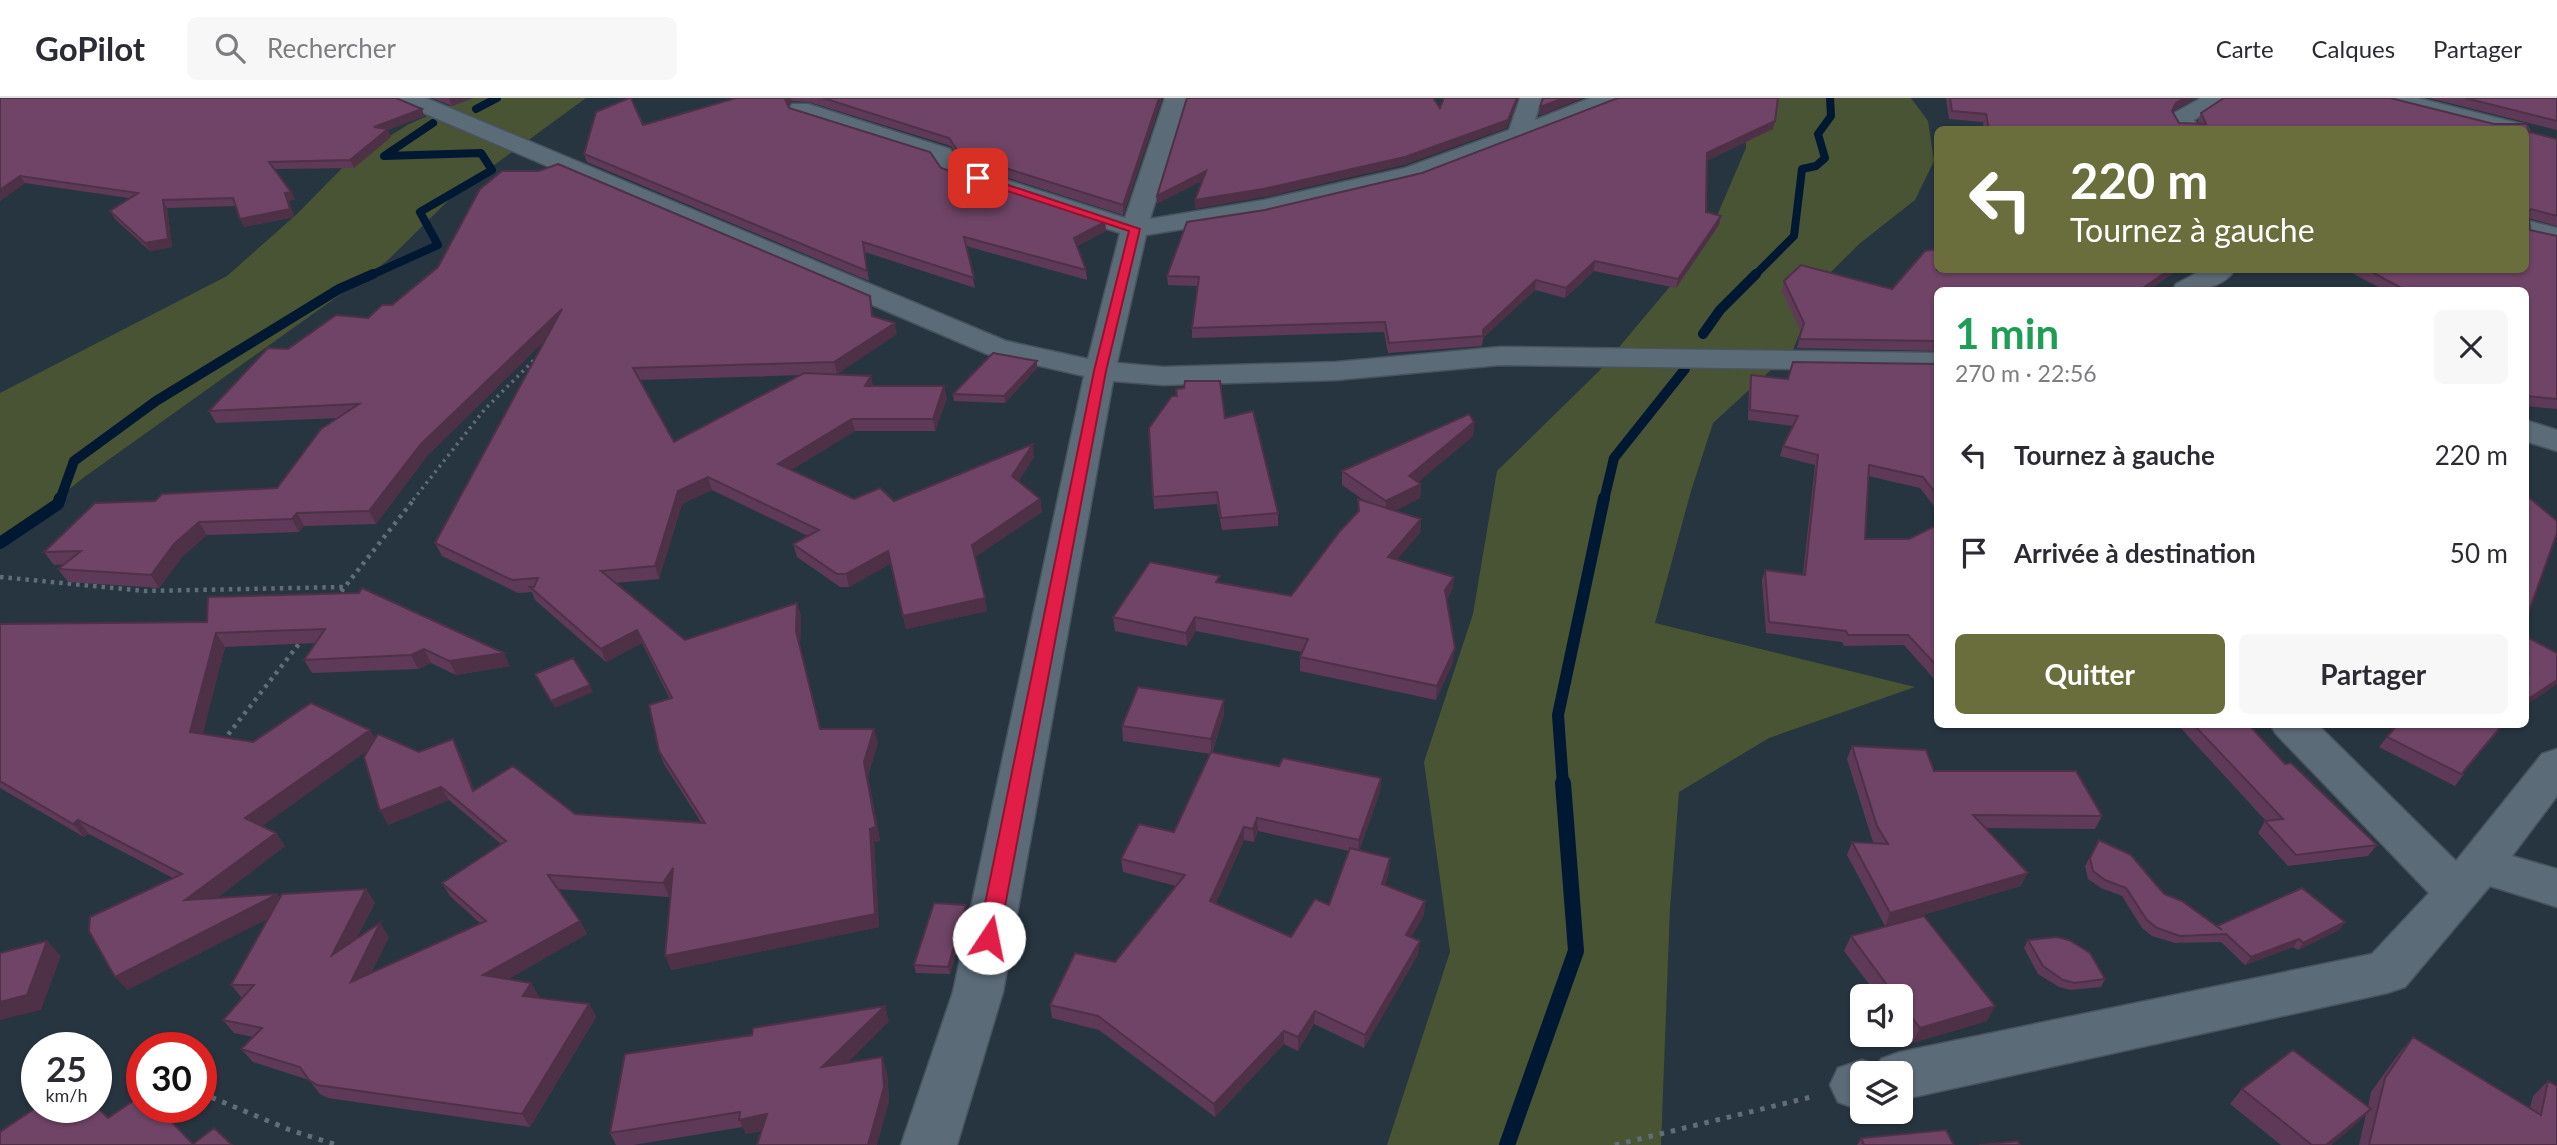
<!DOCTYPE html>
<html lang="fr">
<head>
<meta charset="utf-8">
<style>
	body { margin:0; font-family:Lato,sans-serif; background:#f7f7f7; color:#2b2b33; height:100vh; display:flex; flex-direction:column; font-size:26px; white-space:nowrap }
	* { box-sizing:border-box; margin:0 }
	p { font-size:23px; color:#7c7c81 }
	.icon { flex:none; width:38px; height:38px; fill:none; stroke:currentColor; stroke-width:2; stroke-linecap:round; stroke-linejoin:round }
	.map { position:relative; flex:1; overflow:hidden }
	.side { position:absolute; left:1934px; top:189px; width:595px; height:441px; display:flex; flex-direction:column; background:#fff; border-radius:10px; box-shadow:0 2px 5px #0004 }
	.side>* { flex:none }
	.guide { position:absolute; left:1934px; top:28px; width:595px; height:147px; border-radius:10px; box-shadow:0 2px 5px #0004; background:#6a6e3c; color:#fff; overflow:hidden }
	.controls { position:absolute; left:1850px; top:886px; display:grid; gap:14px }
	.controls a { display:grid; place-items:center; width:63px; height:63px; border-radius:10px; background:#fff; box-shadow:0 2px 5px #0004; font-size:35px }
	.speed { position:absolute; left:21px; top:934px; display:flex; gap:14px; font-size:35px; font-weight:700; text-align:center }
	.speed>* { display:grid; place-content:center; width:91px; height:91px; border-radius:50%; background:#fff; box-shadow:0 2px 5px #0004; line-height:1 }
	.speed small { font-size:18px; font-weight:400 }
	.speed .limit { border:10px solid #d22; background:#fff; color:#111 }
	.pin { position:absolute; display:grid; place-items:center; width:60px; height:60px; color:#fff; margin:-30px; border-radius:14px; box-shadow:0 4px 10px #0006 }
	.me { position:absolute; width:77px; margin:-38px; rotate:11deg; stroke-linejoin:round; filter:drop-shadow(0 0 5px #0008) }
	.turn { display:flex; align-items:center; gap:24px; height:147px; padding:0 21px; font-size:32px }
	.turn .icon { width:91px; height:91px; stroke-width:2.5 }
	.turn b { display:block; font-size:49px; line-height:60px }
	.round { display:grid; place-items:center; flex:none; width:74px; height:74px; border-radius:10px; background:#f7f7f7 }
	.overview { display:flex; align-items:center; justify-content:space-between; height:119px; padding:0 21px }
	h1 { font-size:42px; font-weight:700; line-height:52px; color:#1e9e55 }
	.button { display:flex; gap:14px; margin-top:auto; padding:14px 21px }
	.button a { flex:1; height:80px; border-radius:10px; background:#6a6e3c; color:#fff; font-size:28px; font-weight:700; line-height:80px; text-align:center }
	.button a+a { background:#f7f7f7; color:#2b2b33 }
	ul { padding:0; list-style:none }
	li { display:flex; align-items:center; gap:21px; height:98px; padding:0 21px }
	li div { flex:1 }
	li b { display:block; font-size:26px }
	li em { font-style:normal }
	header { display:flex; align-items:center; gap:42px; box-sizing:border-box; height:98px; padding:0 35px; background:#fff; border-bottom:2px solid #e1e1e2 }
	header strong { font-size:33px }
	nav { display:flex; gap:38px; margin-inline-start:auto; font-size:24px }
	.search { width:490px; height:63px; background:#f7f7f7; display:flex; align-items:center; gap:18px; box-sizing:border-box; padding:0 24px; border-radius:10px; color:#7c7c81; font-size:26px }
	.map>svg:first-child { display:block }
	.green { fill:#485433 }
	.lines { fill:none; stroke-linecap:round; stroke-linejoin:round }
	.stream-far3 { stroke:#001832; stroke-width:8 }
	.stream-far2 { stroke:#001832; stroke-width:10 }
	.stream-far1 { stroke:#001832; stroke-width:12 }
	.stream { stroke:#001832; stroke-width:16 }
	.minor-casing { stroke:#48535d; stroke-width:3 }
	.path-far2 { stroke:#616d77; stroke-width:3.5; stroke-dasharray:2.5 4.5; stroke-linecap:butt }
	.path-far1 { stroke:#616d77; stroke-width:4.5; stroke-dasharray:3.5 5; stroke-linecap:butt }
	.path { stroke:#616d77; stroke-width:5; stroke-dasharray:4.5 7; stroke-linecap:butt }
	.minor { fill:#5c6b78; fill-rule:evenodd }
	.wall { fill:#5f3a58; fill-rule:evenodd }
	.shaded-wall { fill:#4e3047 }
	.building { fill:#6f4466; stroke:#4e3047; stroke-width:2 }
	.route { fill:#e11d48; stroke:#92132f; stroke-width:2 }
</style>
</head>
<body>
<header>
<strong>GoPilot</strong>
<div class="search"><svg class="icon" aria-label="search" viewBox="0 0 24 24"><circle cx="10" cy="10" r="6"/><path d="M15 15l6 6"/></svg>Rechercher</div>
<nav><a>Carte</a><a>Calques</a><a>Partager</a></nav>
</header>
<div class="map">
<svg width="2557" height="1047" viewBox="0 0 2557 1047">
	<rect width="100%" height="100%" fill="#273540"/>
	<!-- green -->
	<path class="green" d="M468,0H586L456,95L387,163L83,380L0,447V295L227,178L297,116L348,64L409,26Z
		M1744,0H1911L1928,23L1934,63L1915,102L1859,146L1819,186L1793,252L1713,325L1691,393L1655,525L1915,589L1769,640L1679,694L1670,810L1661,1047H1387L1450,854L1424,664L1473,516L1497,373L1599,273L1704,148L1746,50Z"/>
	<g class="lines">
		<!-- stream-far3 -->
		<path class="stream-far3" d="M476,11L497,0
			M369,178L438,147L420,114L492,72L481,55L384,58L433,25
			M1754,178L1794,138L1802,71L1816,68L1825,60L1818,36L1831,18L1830,0"/>
		<!-- stream-far2 -->
		<path class="stream-far2" d="M1703,236L1720,212L1756,176
			M60,402L74,363L156,303L339,191L373,176
			M1604,402L1614,360L1685,271"/>
		<!-- stream-far1 -->
		<path class="stream-far1" d="M0,445L58,406L60,400
			M1563,687L1558,617L1604,400"/>
		<!-- stream -->
		<path class="stream" d="M1507,1047L1576,853L1563,685"/>
		<!-- minor casing -->
		<g class="minor-casing">
			<path id="minor" d="M397,0H426L1006,243L1088,261L1120,135L943,77L933,61L792,16L789,11L792,6H808L950,51L960,67L1125,120L1165,0H1187L1150,121L1264,102L1405,70L1509,32L1520,0H1542L1535,22L1590,0H1620L1617,5L1420,81L1264,118L1146,137L1117,265L1163,269L1336,264L1500,249L1937,255V273L1500,267L1336,282L1163,287L1113,283L1003,894L957,1047H901L953,894L1084,278L987,256L400,5Z
				M2201,0H2228L2194,22L2201,32H2178L2171,20L2174,15Z
				M2382,0H2418L2526,27L2529,32L2525,37V32H2490L2385,5Z
				M2525,122L2557,130V146L2525,138Z
				M2202,172H2235C2220,193 2195,192 2173,192L2176,186Z
				M2525,322L2557,332V353L2525,343Z
				M2270,626H2317L2456,763L2542,656L2557,651V698L2512,758L2557,771V809L2490,788L2405,889L2387,895L1900,1002V975H1862V1010L1857,1011L1838,1004L1830,987L1838,970L1862,962L1878,968L1881,961L1900,954L2372,856L2429,795L2276,636Z"/>
		</g>
		<!-- path-far2 -->
		<path class="path-far2" d="M413,402L485,311L539,257"/>
		<!-- path-far1 -->
		<path class="path-far1" d="M0,479L145,493L344,489
			M336,500L415,400
			M223,643L302,542"/>
		<!-- path -->
		<path class="path" d="M201,995L290,1032L337,1047
			M1615,1047L1815,998"/>
		<!-- minor -->
		<use href="#minor" class="minor"/>
	</g>
	<!-- wall -->
	<path class="wall" d="M0,0L422,11L424,18L388,32L391,39L354,70L275,71L295,101L289,103L294,119L244,129L240,121L236,108L167,110L172,149L150,153L115,121L110,113L129,100L25,85L0,103Z
		M432,0H473L452,8Z
		M736,0H1161V4L1123,117L962,65L951,48L809,4L792,3L788,8L789,10L941,70L1105,124L1106,133L1077,148L1086,172L1087,182L966,148L975,190L865,154L869,183L587,64L584,56L643,27Z
		M1946,0H2196L2172,14L2179,25L2199,26L2198,23L2201,15L2224,0H2390L2494,26H2527L2529,34L2557,41V128L2528,120L2530,132L2557,138V311L2525,308V192H2384L2346,172H2525V32H1984L1983,24L1949,21Z
		M2429,0H2557V32Z
		M1773,31L1706,63V114L1719,127L1676,190L1594,173L1565,200L1535,192L1483,240L1482,248L1388,255L1384,234L1192,240V230L1197,188L1168,187L1167,178L1265,112L1422,75Z
		M2177,172L2149,192H1937V253L1797,250L1801,234L1782,193L1784,183L1892,191Z
		M870,198L873,218L897,236L837,276H829L873,288L947,300L935,333H855L791,372L854,401L894,403L1034,359L1019,383L1040,401L1042,414L975,459L987,513L906,531L891,465L849,489H840L797,459L793,446L808,438L712,392L682,406L659,481L615,485L685,542L797,505L801,518L800,547L820,631L878,644L868,678L880,743L874,744L879,829L671,872L670,797L669,799L558,791L580,823L587,836L508,881L531,885L539,899L538,900L589,906L596,919L530,1029L328,1000L320,996L309,982L253,964L241,951L253,939L234,935L223,922L242,900L231,887L269,820L127,892L173,780L89,736L84,739L0,690V526L207,524L208,499L510,568L456,577L431,565L418,571L312,575L304,562L315,545L225,549L202,636L253,644L375,641L419,654L453,641L460,655L474,692L575,716L701,724L664,666L659,653L670,601L642,545L606,564L535,502L532,494L518,495L442,458L435,445L544,243L427,358L376,426L304,428L299,434L207,437L182,459L159,490L68,484L58,471L64,466L54,467L44,454L155,403L277,390L339,320L216,325L209,313L288,251L368,220ZM801,277L674,344L639,282ZM368,652L388,727L449,702L501,746L442,785L450,798L481,826L371,875L389,839L356,841L375,805L366,791L281,800H217L285,748L276,735L262,728Z
		M1037,263V270L1005,305L954,303L953,296Z
		M1937,266V412L1920,390L1868,378L1865,441H1909L1937,427V584L1904,547L1844,548L1842,544L1766,535L1762,482L1765,472L1803,476L1815,367L1780,358L1783,348L1793,328L1748,322L1749,287L1751,277L1788,281Z
		M1225,320L1278,415V428L1222,432L1217,406L1154,411L1149,330Z
		M1474,324L1473,338L1418,384L1421,386L1420,400L1394,413L1421,421L1420,435L1396,462L1454,479L1452,492L1447,501L1453,564L1436,602L1300,573V559L1302,554L1196,533L1187,548L1115,533L1113,519L1220,485L1291,498L1358,414V401L1365,403L1342,387V373Z
		M1224,602V616L1212,655L1279,668L1381,680L1380,694L1359,753L1389,774L1385,787L1425,803L1424,817L1411,839L1418,856L1364,950L1314,926L1298,953L1284,946L1215,1019L1099,932L1052,920L1050,907L1115,864L1176,788L1123,774L1121,761L1174,734L1211,656L1123,643L1122,628ZM1258,733L1349,753L1329,807L1291,839L1216,805L1244,742L1254,744Z
		M2177,626H2248L2285,666L2377,747L2368,758L2288,768L2258,735L2265,723H2266Z
		M2398,626H2504L2463,675V677L2455,688L2379,649L2387,639Z
		M1852,648L1934,673L2102,718L2095,731L1986,730L2021,788L1885,828L1847,757L1852,744L1874,745L1872,741L1847,661Z
		M2099,742L2164,796L2217,829L2345,824L2339,832L2298,852L2293,849L2245,867L2221,844L2175,845L2152,838L2142,830L2122,798L2101,790L2088,781L2085,768Z
		M966,807L967,815L950,876L916,875L914,867Z
		M1851,838L1987,923L1912,945L1900,929V898H1878L1844,853Z
		M2028,842L2105,881L2101,889L2071,892L2059,889L2038,876L2024,850Z
		M889,923L847,965L887,974L889,1004L746,1036L743,1029L633,1047H616L610,1035Z
		M2413,939L2530,1010L2533,998L2548,983L2557,1047H2359L2366,1016L2357,1025L2331,1047H2281L2230,1006L2242,991L2368,1009L2371,994L2400,954Z
		M1861,1040L1954,1047H1857Z"/>
	<!-- shaded-wall -->
	<path class="shaded-wall" d="M451,0H473L452,8L449,1Z
		M786,0H791L792,3L787,10L785,1Z
		M1159,0H1161V4L1123,117V107Z
		M1517,0H1519L1507,30L1404,67L1264,99L1195,111V102Z
		M1564,0H1583L1539,18L1540,9Z
		M2185,0H2196L2173,13L2176,5Z
		M422,11L424,18L388,32L391,39L354,70L350,62L374,29Z
		M1775,23L1773,31L1705,63L1707,55Z
		M1206,73V81L1157,106V98Z
		M20,78L25,85L0,103V92Z
		M291,94L295,101L289,103L294,119L244,129L240,121L285,95Z
		M163,102L167,110L172,149L150,153L145,145Z
		M1721,118L1719,127L1676,190L1678,181Z
		M1105,124L1106,133L1074,149V140Z
		M1595,163L1594,173L1565,200L1566,190Z
		M2169,172H2177L2149,192H2140Z
		M1536,182L1535,192L1483,240V232Z
		M562,211L566,222L427,358L376,426L369,413L421,346Z
		M895,225L897,236L837,276L834,264Z
		M1037,263V270L1005,305L1004,298Z
		M871,278L874,290L865,288Z
		M944,288L947,300L935,333L933,321Z
		M852,321L855,333L781,378L778,366Z
		M1474,324L1473,338L1409,392L1421,386L1420,400L1385,417L1386,403L1409,378Z
		M1033,346L1034,359L1014,391L1012,378Z
		M708,379L712,392L682,406L659,481L655,468L678,393Z
		M1040,401L1042,414L974,460L972,447Z
		M297,415L304,428L299,434L292,421Z
		M1421,421L1420,435L1387,473L1388,459Z
		M199,424L207,437L182,459L159,490L151,477L174,446Z
		M888,453L891,465L849,489L846,476Z
		M1454,479L1452,492L1444,505L1445,492Z
		M985,500L987,513L906,531L903,518Z
		M797,505L801,518L800,547L824,645L796,533Z
		M1195,519L1196,533L1187,548L1186,535Z
		M637,532L642,545L606,564L601,551Z
		M216,535L225,549L200,648L190,634Z
		M1455,550L1453,564L1436,602L1437,588Z
		M424,551L431,565L418,571L411,557Z
		M504,555L510,568L456,577L449,563Z
		M2557,582V586L2525,608V603Z
		M590,587L593,594L555,610L551,603Z
		M1224,602V616L1211,656V641Z
		M874,631L878,644L868,678L880,743L874,744L879,829L671,872L665,858L864,664Z
		M370,632L378,645L254,734L245,720Z
		M453,641L460,655L480,706L473,693Z
		M1381,680L1380,694L1358,755L1359,742Z
		M441,689L449,702L388,727L380,713Z
		M1257,720L1258,733L1254,744L1253,731Z
		M78,722L89,736L84,739L73,726Z
		M1244,729V742L1211,816L1210,803Z
		M276,735L285,748L196,816L185,802Z
		M1390,760L1389,774L1381,799L1382,786Z
		M673,770L678,784L669,799L663,785Z
		M2028,775L2021,788L1885,828L1890,815Z
		M366,791L375,805L341,870L332,857Z
		M278,796L288,810L127,892L115,879Z
		M1425,803L1424,817L1405,850L1406,837Z
		M966,807L967,815L950,876L948,869Z
		M580,823L587,836L491,891L483,877Z
		M2345,824L2339,832L2298,852L2303,845Z
		M380,825L389,839L360,897L351,884Z
		M2299,841L2293,849L2245,867L2251,859Z
		M47,843L61,858L41,912L0,922V904Z
		M1420,843L1418,856L1364,950L1365,937Z
		M531,885L539,899L531,911L523,898Z
		M589,906L596,919L530,1029L522,1016Z
		M885,908L889,923L828,984L822,969Z
		M1995,908L1987,923L1912,945L1920,930Z
		M1315,913L1314,926L1298,953V939Z
		M1284,933V946L1215,1019L1214,1006Z
		M882,959L887,974L889,1004L877,1047H868Z
		M2371,1011L2357,1025L2331,1047H2326Z
		M767,1016L774,1031L746,1036L739,1022Z"/>
	<!-- building -->
	<path class="building" d="M0,0H396L422,11L374,29L388,31L350,62L269,64L291,94L285,95L290,111L240,121L233,100L163,102L168,141L145,145L110,113L138,95L20,78L0,92Z
		M629,0H631L643,27L736,0H786L785,1L789,10L930,54L941,70L1105,124L1074,140L1086,172L964,139L974,180L863,144L867,173L584,56L596,14Z
		M823,0H1159L1123,107L960,56L949,40Z
		M1187,0H1433L1440,10L1444,0H1517L1508,22L1405,59L1263,91L1195,102L1206,73L1157,98Z
		M1543,0H1564L1540,9Z
		M1618,0H1778L1775,23L1707,55L1706,114L1721,118L1678,181L1595,163L1566,190L1536,182L1483,232V238L1389,245L1385,224L1192,230L1199,179L1167,178L1187,124L1265,112L1422,75Z
		M1950,0H2185L2176,5L2172,13L2179,25L2206,26L2201,15L2224,0H2390L2494,26H2527L2529,34L2557,41V118L2531,111L2528,113L2530,132L2557,138V301L2525,298V192H2405L2368,172H2525V32H1989L1986,16L1952,13Z
		M2465,0H2557V23Z
		M558,66L870,198L872,218L895,225L834,264L633,270L674,344L804,275L871,278L865,288H944L933,321H852L778,366L854,401L880,390L894,403L1033,346L1012,378L1040,401L972,447L985,500L903,518L888,453L846,476H837L793,446L819,432L708,379L678,393L655,468L601,473L685,542L797,505L796,533L820,631H874L864,664L876,729L870,731L875,816L665,858L673,770L663,785L548,777L580,823L483,877L531,885L523,898L589,906L522,1016L317,987L309,982L300,969L241,951L262,930L223,922L254,887H231L282,796L366,791L332,857L380,825L351,884L486,823L442,785L506,743L441,689L380,713L364,659L378,636L419,654L453,641L473,693L513,668L575,716L705,725L659,653L649,607L672,600L637,532L601,551L530,489H534L538,480L512,482L435,445L562,211L421,346L369,413L297,415L292,421L199,424L174,446L151,477L58,471L81,453L44,454L95,405L155,403L162,396L277,390L321,331L359,306L209,313L268,250L288,251L336,217L368,220L382,207H392L438,169L480,91L502,73H539Z
		M1937,151V172H2169L2140,192H1937V243L1799,241L1804,225L1784,183L1801,167L1892,191L1925,153Z
		M993,255L1037,263L1004,298L953,296Z
		M1793,264L1937,266V397L1923,379L1869,367L1865,441H1909L1937,427V568L1908,537H1848L1846,533L1769,524L1765,472L1805,477L1818,357L1783,348L1798,318L1750,312L1751,277L1788,281Z
		M1185,283H1220L1225,320L1253,313L1278,415L1221,420L1217,394L1153,399L1149,330L1172,298H1177L1176,291L1184,290Z
		M1469,316L1474,324L1409,378L1421,386L1386,403L1342,373Z
		M2526,397L2557,423V435L2525,524Z
		M1358,401L1421,421L1388,459L1454,479L1445,492L1455,550L1437,588L1300,559L1308,541L1195,519L1186,535L1113,519L1150,464L1220,478L1216,484L1291,498L1340,433L1359,413Z
		M362,490L504,555L449,563L424,551L411,557L304,562L325,531L216,535L190,634L253,644L311,605L370,632L245,720L276,735L185,802L278,796L115,879L89,833L90,819L182,776L78,722L73,726L0,683V526L207,524L208,499L359,495Z
		M2525,538L2557,555V582L2525,603V573L2528,574L2525,568Z
		M573,560L590,587L551,603L535,576Z
		M1138,589L1224,602L1211,641L1122,628Z
		M2193,626H2248L2285,666L2291,665L2377,747L2296,757L2265,723L2283,721Z
		M2398,626H2503L2463,674V677L2387,639Z
		M1852,648L1926,652L1934,673H2076L2102,718L1973,717L2028,775L1890,815L1852,744L1888,746L1877,728Z
		M1211,654L1279,668L1283,660L1381,680L1359,742L1257,720L1253,731L1244,729L1210,803L1291,839L1315,801L1329,807L1350,750L1390,760L1382,786L1425,803L1406,837L1420,843L1365,937L1315,913L1298,939L1284,933L1214,1006L1098,918L1050,907L1075,855L1115,864L1185,777L1121,761L1139,726L1174,734Z
		M2099,742L2131,757L2164,796L2182,803L2222,832L2217,828L2302,790L2345,824L2303,845L2299,841L2251,859L2226,836L2180,838L2157,830L2147,822L2126,790L2105,782L2093,773L2090,760Z
		M934,805L966,807L948,869L914,867Z
		M1924,818L1995,908L1920,930L1900,904V898H1895L1851,838Z
		M2057,839L2069,842L2090,855L2105,881L2075,885L2063,882L2043,868L2028,842Z
		M47,843L27,897L0,904V855Z
		M885,908L822,969L882,959L884,989L868,1047H757L767,1016L739,1022L740,1014L610,1035L625,956L752,937L753,930Z
		M2413,939L2541,1017L2548,983L2557,988V1047H2369L2385,980Z
		M2293,952L2371,1011L2326,1047H2312L2242,991Z
		M142,997V1010H158L193,1046L214,1030L232,1047H0V1034L37,1009L96,1010V1008L108,1020Z
		M1946,1032L1954,1047H1864L1861,1040Z
		M2018,1043L2020,1047H1979Z"/>
	<!-- route -->
	<path class="route" d="M974,78H981L1140,131L1106,273L999,840L996,845L989,848L981,845L978,840L1094,273L1129,133L974,82Z"/>
</svg>
<div class="controls">
<a><svg class="icon" aria-label="sound" viewBox="0 0 24 24"><path d="M4 9h4l5-4v14l-5-4H4zM17 9q2 3 0 6"/></svg></a>
<a><svg class="icon" aria-label="layers" viewBox="0 0 24 24"><path d="M12 4l9 5-9 5-9-5zM3 14l9 5 9-5"/></svg></a>
</div>
<div class="speed"><div>25<small>km/h</small></div><div class="limit">30</div></div>
<div class="pin" style="left:978px;top:80px;background:#d93025"><svg class="icon" aria-label="arrive" viewBox="0 0 24 24"><path d="M6 21V4h12l-3 4 3 4H6"/></svg></div>
<svg class="me" style="left:989px;top:840px" viewBox="-20 -20 40 40"><circle r="19" fill="#fff"/><path d="M0-13L10 11 0 6-10 11z" fill="#e11d48"/></svg>
<div class="guide">
<div class="turn"><svg class="icon" aria-label="left" viewBox="0 0 24 24"><path d="M17 20v-9H6M10 6l-5 5 5 5"/></svg><div><b>220 m</b>Tournez à gauche</div></div>
</div>
<section class="side">
<div class="overview"><div><h1>1 min</h1><p>270 m · 22:56</p></div><a class="round"><svg class="icon" aria-label="close" viewBox="0 0 24 24"><path d="M6 6l12 12M18 6L6 18"/></svg></a></div>
<ul>
<li><svg class="icon" aria-label="left" viewBox="0 0 24 24"><path d="M17 20v-9H6M10 6l-5 5 5 5"/></svg><div><b>Tournez à gauche</b></div><em>220 m</em></li>
<li><svg class="icon" aria-label="arrive" viewBox="0 0 24 24"><path d="M6 21V4h12l-3 4 3 4H6"/></svg><div><b>Arrivée à destination</b></div><em>50 m</em></li>
</ul>
<div class="button"><a>Quitter</a><a>Partager</a></div>
</section>
</div>
</body>
</html>
